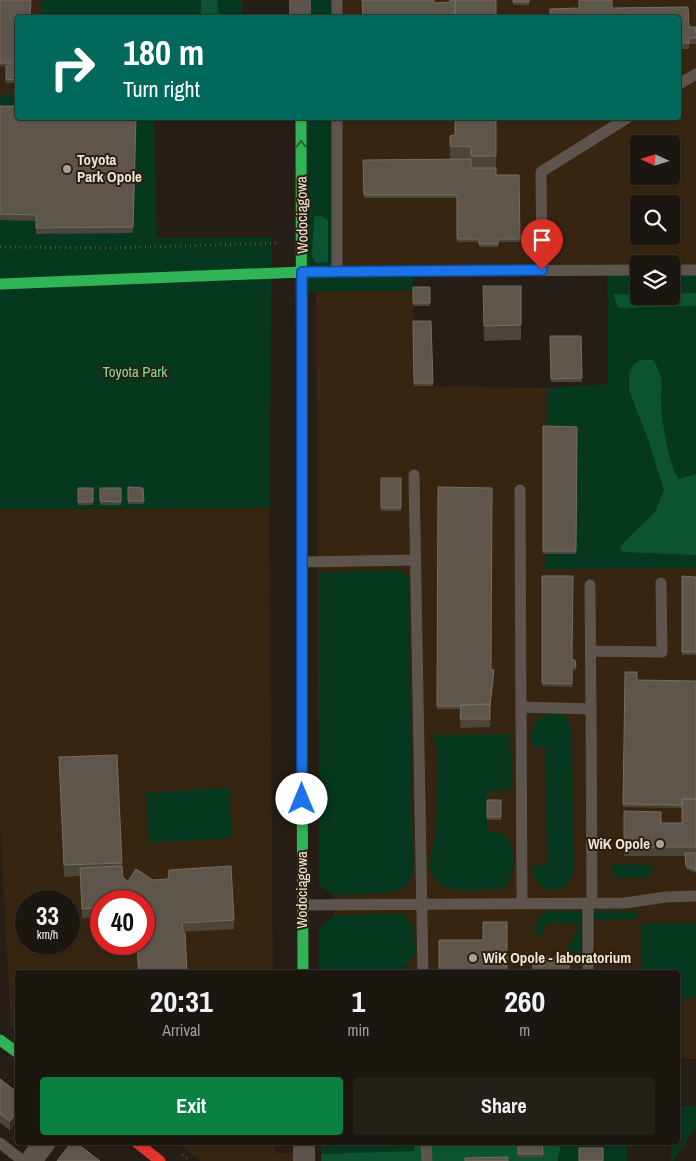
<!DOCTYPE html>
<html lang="en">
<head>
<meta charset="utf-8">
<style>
	body { margin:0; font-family:"Archivo Narrow",sans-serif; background:#251f19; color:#f1f3f6; height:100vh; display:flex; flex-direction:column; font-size:19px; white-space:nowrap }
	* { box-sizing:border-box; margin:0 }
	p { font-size:16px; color:#a09f9f }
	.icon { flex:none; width:28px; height:28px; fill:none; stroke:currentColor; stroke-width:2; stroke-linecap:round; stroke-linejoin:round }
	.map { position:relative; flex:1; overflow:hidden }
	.panel { position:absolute; left:15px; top:970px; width:665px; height:175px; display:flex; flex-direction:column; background:#1c1610; border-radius:5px; box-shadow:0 1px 4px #0004,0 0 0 1px #3a3530 }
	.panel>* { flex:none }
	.hud { position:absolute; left:15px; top:15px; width:666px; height:105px; border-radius:5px; box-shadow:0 1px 4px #0004,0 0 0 1px #3a3530; background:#00695c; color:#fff; overflow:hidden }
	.needle { width:32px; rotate:274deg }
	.buttons { position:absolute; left:630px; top:135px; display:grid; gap:10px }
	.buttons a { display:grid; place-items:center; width:50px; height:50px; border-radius:5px; background:#1c1610; box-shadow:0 1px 4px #0004,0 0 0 1px #3a3530; font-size:25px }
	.speed { position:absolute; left:15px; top:890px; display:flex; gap:10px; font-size:25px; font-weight:700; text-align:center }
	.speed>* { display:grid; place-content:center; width:65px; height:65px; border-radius:50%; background:#1c1610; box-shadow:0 1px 4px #0004,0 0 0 1px #3a3530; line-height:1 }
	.speed small { font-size:12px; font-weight:400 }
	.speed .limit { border:8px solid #d22; background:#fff; color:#111 }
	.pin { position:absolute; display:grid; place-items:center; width:42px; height:42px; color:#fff; margin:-51px -21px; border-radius:50% 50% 50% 0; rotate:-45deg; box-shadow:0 0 5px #0007 }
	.pin .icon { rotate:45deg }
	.me { position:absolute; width:55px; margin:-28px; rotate:0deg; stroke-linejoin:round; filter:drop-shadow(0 0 4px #0008) }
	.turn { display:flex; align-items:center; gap:18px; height:105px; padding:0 25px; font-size:22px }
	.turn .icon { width:65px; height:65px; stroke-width:2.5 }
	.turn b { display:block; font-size:35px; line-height:42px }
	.eta { display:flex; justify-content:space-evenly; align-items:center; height:85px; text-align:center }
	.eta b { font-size:30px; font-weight:700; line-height:35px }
	.button { display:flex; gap:10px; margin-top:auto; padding:10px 25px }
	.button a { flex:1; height:58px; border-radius:5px; background:#0b8043; color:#fff; font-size:20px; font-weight:700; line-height:58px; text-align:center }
	.button a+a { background:#251f19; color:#f1f3f6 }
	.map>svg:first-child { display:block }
	.built { fill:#362511; fill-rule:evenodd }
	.green { fill:#05381e }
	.forest { fill:#0c5431 }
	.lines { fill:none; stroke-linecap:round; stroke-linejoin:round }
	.path { stroke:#564e49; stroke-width:3; stroke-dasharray:1 4; stroke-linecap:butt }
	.lane { stroke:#5e544e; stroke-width:11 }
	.street { stroke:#5e544e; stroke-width:22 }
	.fast { stroke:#30b455; stroke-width:11 }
	.slow { stroke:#ff9f0a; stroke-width:11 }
	.jam { stroke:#e5322d; stroke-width:11 }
	.wall { fill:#4c453a }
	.shaded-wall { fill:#362e24 }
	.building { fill:#5e564b; stroke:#746d62 }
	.oneway { stroke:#2e622e }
	.route-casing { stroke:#114b97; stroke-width:12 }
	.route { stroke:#1a73e8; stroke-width:9 }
	.poi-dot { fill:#a99f96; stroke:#2d1f0f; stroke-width:2 }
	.labels { text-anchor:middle; stroke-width:4; stroke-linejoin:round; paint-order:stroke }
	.poi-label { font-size:15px; font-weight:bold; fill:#efe5db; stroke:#2d1f0f; text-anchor:start }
	.street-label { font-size:15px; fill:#efe5db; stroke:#2d1f0f }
	.park-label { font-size:15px; fill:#79dda1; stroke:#2d1f0f }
</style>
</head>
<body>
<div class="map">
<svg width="696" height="1161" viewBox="0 0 696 1161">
	<rect width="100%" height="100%" fill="#261e16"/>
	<!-- built -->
	<path class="built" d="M0,0H42V17L18,18L17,95H0Z
		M337,0H696V271H671V264H639V272L337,271V118H679V18L337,17ZM639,144H671V176H639ZM639,204H671V236H639Z
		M413,290L415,386L547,388L546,568H696V1059L678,1058V972H319V929L334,916L333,895L319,885L316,292Z
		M269,508L273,972H18L17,1028L11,1026L0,822V509ZM26,901H69V944H26ZM101,901H144V944H101Z
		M177,1143H275V1153H296V1161H201Z"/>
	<!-- green -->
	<path class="green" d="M42,0H242V17H42Z
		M300,0H337V17H300Z
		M0,95H17L18,118H154L157,238L272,237L269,508L0,509Z
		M301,118H337V271L413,270V290L302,292Z
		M671,271H696V568L545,569L547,388L608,384L607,272H639V296H671Z
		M401,570L409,579L413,873L404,889L389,893L333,895L319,885V572Z
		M558,713L566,718L572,730L573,872C567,900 533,894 532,865H547L546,747H531C531,724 535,715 558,713Z
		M510,734L512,786L508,790L487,791V832L500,833L509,839C515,857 515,870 506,887C486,891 431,897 430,868C429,855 436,842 436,830C437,803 437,776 437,748L433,735Z
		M229,788L232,838L149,843L146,793Z
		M611,864L652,865V874L649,877L615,878Z
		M549,911H582L581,953L567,950L579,926L572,922L571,925L557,921L555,924L549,922L541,937L537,935C532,925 539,914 549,911Z
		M594,911H638V919L593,920L592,912Z
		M389,913L405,915L413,928L416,953L408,963V972H319V929L334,916Z
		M642,923H696V994L693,998L678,1000V972H642Z
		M678,1106H696V1127L673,1161H671V1143L678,1142Z
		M321,1143H415V1151L321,1154Z
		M561,1143H627V1161H559Z"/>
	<!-- forest -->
	<path class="forest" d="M201,0H217L219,17H201Z
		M320,215L328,220V262L316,263L312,257L314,217Z
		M696,293V306L625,308L618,307L613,294L671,296V294Z
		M640,360H653C664,378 661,381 661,400C661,419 669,466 679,479L696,474V555L623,552L620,548L625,541L656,511L664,490L649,442L629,390V374L633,365Z
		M415,1142L561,1143L558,1161H321V1154L414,1151Z"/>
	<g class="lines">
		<!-- path -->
		<path class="path" d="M0,247L112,248L279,243
			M182,1155L190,1161"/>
		<!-- lane -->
		<path class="lane" d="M337,18V0
			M679,84L696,74
			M542,269L541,172L627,118
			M671,270H696
			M337,271V118
			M302,272L639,270
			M414,475L423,972
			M520,490L521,707
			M302,562L415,560
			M590,585L591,709
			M591,651L662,652L661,583
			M588,903V972
			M522,904L521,707L591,709L592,903
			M302,905L625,903L666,897L696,896
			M426,1142L427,1161
			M0,1143L23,1161"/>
		<!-- street -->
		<path class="street" d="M300,0V18
			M304,1142V1161
			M31,1161L45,1142"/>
		<!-- fast -->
		<path class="fast" d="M301,118L302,583
			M0,284L302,272
			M302,750L303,972
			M0,1040L18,1053"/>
		<!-- slow -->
		<path class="slow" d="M302,583V750"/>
		<!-- jam -->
		<path class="jam" d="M136,1142L160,1161"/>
	</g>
	<!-- wall -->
	<path class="wall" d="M0,0L18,18V88H15V83H6V66H10H0Z
		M513,0H529V5H513Z
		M579,0H612V8L688,7L689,27H696V44H689V49H679V18H550V9L579,8Z
		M0,106L136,118L133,233L36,234V221L0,220Z
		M496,118V175H519L520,242H498V247H479V242H457V198H364L363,160L450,159V136L455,135Z
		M483,286H521V340L484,341Z
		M413,287H430V306H413Z
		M413,321H431L433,386H414Z
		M550,336H581L582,382H551Z
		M543,426L577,427L576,554H543Z
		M381,478H401V511H381Z
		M128,487L143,488L144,504H128Z
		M438,487L491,670L490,727L460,728L461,709H437Z
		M78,488H93V505H78Z
		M100,488H121V505H100Z
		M542,576L572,660H575L576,670H572V687L542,686Z
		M682,576L696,577V655H682Z
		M625,672L637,680L696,681V873L686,869L685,856H624V811L661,823H682V808L623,807Z
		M59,757L122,863L123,878L128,881L153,880L234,920V929L182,932L187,972H138L137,948L146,947L145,932L144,931V901H101V917L82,918L80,876L64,877Z
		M487,800H501V820H487Z
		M0,1079L18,1093V1120L10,1130L0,1123Z
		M518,1142H542L543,1157H518Z"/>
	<!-- shaded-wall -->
	<path class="shaded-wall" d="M18,1111V1120L10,1130V1121Z"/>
	<!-- building -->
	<path class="building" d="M0,0H31L30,18H18V85H15V80L6,79V66H10V63H0Z
		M362,0H434V3L450,2V0H455V18H363Z
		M455,0H496V18H455Z
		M513,0H529V2H513Z
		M579,0H612V8L688,7L689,27H696V38H689V43H679V18H550V9L579,8Z
		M0,106H18V118H136L133,227L36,228V215L0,214Z
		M455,118H496V156H471V147L450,146V136L455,135Z
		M471,159V168H496V175H519L520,239H498V244H479V239H457V195H364L363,160Z
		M483,286H521V325L484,326Z
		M413,287H430V303H413Z
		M413,321H431L433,383H414Z
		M550,336H581L582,378L551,379Z
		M543,426L577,427L576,551H543Z
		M381,478H401V508H381Z
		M128,487L143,488L144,501H128Z
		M438,487L492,488L491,670H494L490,706V704L461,705V706H437Z
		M78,488H93V502H78Z
		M100,488H121V502L100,501Z
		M542,576H573L572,660H575L576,667H572V684L542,683Z
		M682,576L696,577V652H682Z
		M625,672H637V680L696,681V799H682V805L623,804Z
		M490,704V719H460L461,705Z
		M117,755L122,863L64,865L59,757Z
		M682,799H696V847H624V811L661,812V823H682Z
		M487,800H501V817H487Z
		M685,853H696V870L686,866Z
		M122,866L123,878L128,881L136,869L153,880L168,879L169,870L231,866L234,920L182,923L183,933H185L187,972H139L137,948L146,947L145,923L144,922V901H110L108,900V901H101V908L82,909L80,868Z
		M483,922H507V972H439V940H483Z
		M533,957H569V972H533Z
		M0,1079L18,1093V1111L10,1121L0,1114Z
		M75,1142L100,1161H57L71,1143Z
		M518,1142H542L543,1154H518Z
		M579,1148H603V1161H579Z
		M508,1157V1161H465V1158Z"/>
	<!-- one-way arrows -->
	<defs><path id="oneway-chevron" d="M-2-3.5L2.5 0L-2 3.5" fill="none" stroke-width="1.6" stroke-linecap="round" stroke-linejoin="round" transform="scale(1.25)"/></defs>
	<use class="oneway" href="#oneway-chevron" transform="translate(301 144) rotate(-91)"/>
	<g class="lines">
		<!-- route casing -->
		<g class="route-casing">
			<path id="route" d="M302,799V272L542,270"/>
		</g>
		<!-- route -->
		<use href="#route" class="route"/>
	</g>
	<!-- markers -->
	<g class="poi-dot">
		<circle cx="67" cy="169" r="5"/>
		<circle cx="660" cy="844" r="5"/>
		<circle cx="473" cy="958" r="5"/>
	</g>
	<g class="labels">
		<!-- poi labels -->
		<g class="poi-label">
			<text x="77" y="165">Toyota<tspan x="77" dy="17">Park Opole</tspan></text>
			<text x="650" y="849" text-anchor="end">WiK Opole</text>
			<text x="483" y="963">WiK Opole - laboratorium</text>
		</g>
		<!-- street labels -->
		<g class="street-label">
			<text transform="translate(302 215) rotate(-91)" y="5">Wodociągowa</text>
			<text transform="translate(302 890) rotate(-90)" y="5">Wodociągowa</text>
		</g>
		<!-- park labels -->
		<g class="park-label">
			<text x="135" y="377">Toyota Park</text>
		</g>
	</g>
</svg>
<div class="buttons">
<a><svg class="needle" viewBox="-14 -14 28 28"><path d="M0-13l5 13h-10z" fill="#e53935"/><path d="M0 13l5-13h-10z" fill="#a09f9f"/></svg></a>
<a><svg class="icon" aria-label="search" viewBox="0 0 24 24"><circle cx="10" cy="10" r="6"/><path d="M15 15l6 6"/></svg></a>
<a><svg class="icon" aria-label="layers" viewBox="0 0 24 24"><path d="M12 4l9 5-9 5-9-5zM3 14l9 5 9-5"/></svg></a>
</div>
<div class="speed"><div>33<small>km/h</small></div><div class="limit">40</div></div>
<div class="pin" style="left:542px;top:270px;background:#d93025"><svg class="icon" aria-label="arrive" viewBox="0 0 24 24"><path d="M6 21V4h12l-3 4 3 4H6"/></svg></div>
<svg class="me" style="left:302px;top:799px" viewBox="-20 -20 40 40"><circle r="19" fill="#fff"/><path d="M0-13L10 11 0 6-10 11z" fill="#1a73e8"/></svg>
<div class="hud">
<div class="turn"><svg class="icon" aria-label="right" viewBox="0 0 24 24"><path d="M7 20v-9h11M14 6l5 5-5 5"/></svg><div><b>180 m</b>Turn right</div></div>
</div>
<section class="panel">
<div class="eta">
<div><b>20:31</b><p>Arrival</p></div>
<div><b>1</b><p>min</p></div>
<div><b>260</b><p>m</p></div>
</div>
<div class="button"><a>Exit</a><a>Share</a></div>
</section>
</div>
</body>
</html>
